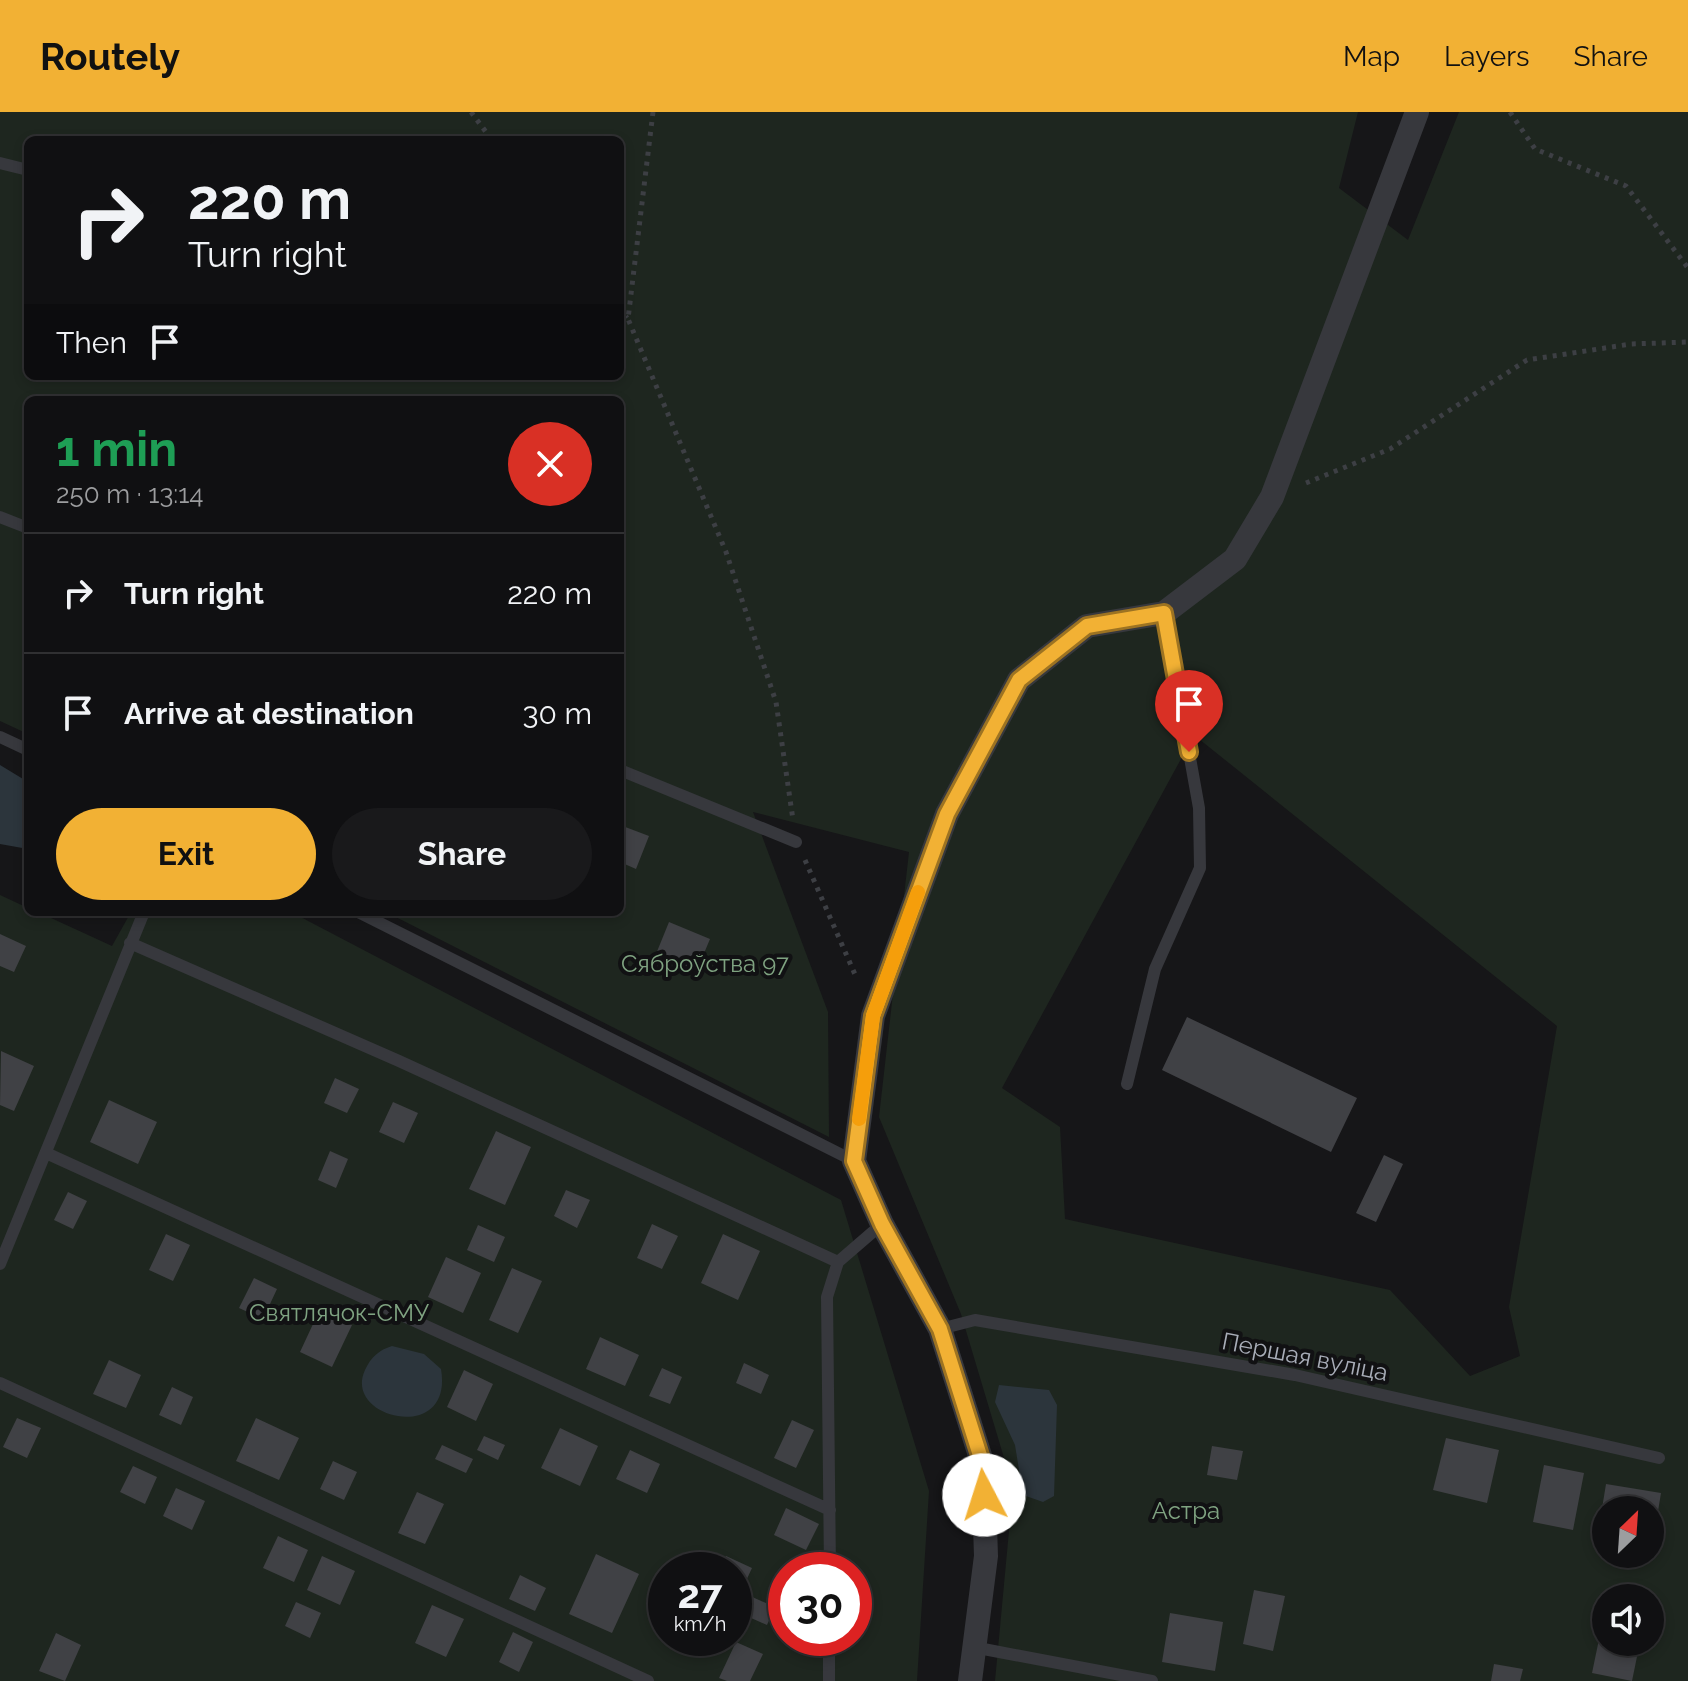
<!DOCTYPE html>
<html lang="en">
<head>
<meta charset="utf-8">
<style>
	body { margin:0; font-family:Raleway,sans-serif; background:#19191b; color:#f1f3f6; height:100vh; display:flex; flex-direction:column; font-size:30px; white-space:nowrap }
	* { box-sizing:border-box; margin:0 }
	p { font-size:26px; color:#9c9d9f }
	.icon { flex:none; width:44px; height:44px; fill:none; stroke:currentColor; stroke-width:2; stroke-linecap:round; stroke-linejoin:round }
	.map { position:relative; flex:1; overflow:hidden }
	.details { position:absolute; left:24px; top:284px; width:600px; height:520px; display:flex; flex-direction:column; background:#101012; border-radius:12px; box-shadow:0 4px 12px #0003,0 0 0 2px #303032 }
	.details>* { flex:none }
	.banner { position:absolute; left:24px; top:24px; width:600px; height:244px; border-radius:12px; box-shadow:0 4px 12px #0003,0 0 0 2px #303032; background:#101012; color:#f1f3f6; overflow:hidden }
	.needle { width:52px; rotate:25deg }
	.controls { position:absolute; left:1592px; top:1384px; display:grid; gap:16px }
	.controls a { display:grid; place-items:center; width:72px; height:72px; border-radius:50%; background:#101012; box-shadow:0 4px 12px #0003,0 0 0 2px #303032; font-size:40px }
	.speed { position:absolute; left:648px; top:1440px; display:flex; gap:16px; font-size:40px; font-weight:700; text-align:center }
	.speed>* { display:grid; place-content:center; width:104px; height:104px; border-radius:50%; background:#101012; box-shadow:0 4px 12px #0003,0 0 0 2px #303032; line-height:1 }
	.speed small { font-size:20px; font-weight:400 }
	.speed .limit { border:12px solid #d22; background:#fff; color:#111 }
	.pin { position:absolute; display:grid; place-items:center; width:68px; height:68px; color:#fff; margin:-82px -34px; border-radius:50% 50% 50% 0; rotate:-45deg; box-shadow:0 0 8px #0007 }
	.pin .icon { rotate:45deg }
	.me { position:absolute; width:88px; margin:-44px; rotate:355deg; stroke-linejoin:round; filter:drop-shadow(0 0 6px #0008) }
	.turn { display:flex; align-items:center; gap:28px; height:168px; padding:0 32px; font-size:36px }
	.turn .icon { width:104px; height:104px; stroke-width:2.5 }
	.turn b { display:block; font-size:56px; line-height:68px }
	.then { display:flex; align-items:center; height:76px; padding:0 32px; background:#0003; gap:16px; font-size:30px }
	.round { display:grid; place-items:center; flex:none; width:84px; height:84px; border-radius:42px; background:#19191b }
	.summary { display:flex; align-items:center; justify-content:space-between; height:136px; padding:0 32px }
	h1 { font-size:48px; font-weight:700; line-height:60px; color:#1e9e55 }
	.primary-button { display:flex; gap:16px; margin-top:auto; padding:16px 32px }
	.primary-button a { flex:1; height:92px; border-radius:48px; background:#f2b134; color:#111; font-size:32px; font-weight:700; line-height:92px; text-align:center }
	.primary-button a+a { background:#19191b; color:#f1f3f6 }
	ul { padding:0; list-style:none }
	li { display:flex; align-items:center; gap:24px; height:120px; padding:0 32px; border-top:2px solid #303032 }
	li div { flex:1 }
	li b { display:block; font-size:30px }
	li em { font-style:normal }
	header { display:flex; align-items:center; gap:48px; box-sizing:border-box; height:112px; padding:0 40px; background:#f2b134; color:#111 }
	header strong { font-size:38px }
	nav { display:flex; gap:44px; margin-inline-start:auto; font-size:28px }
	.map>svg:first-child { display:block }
	.green { fill:#1e261f; fill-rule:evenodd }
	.water { fill:#2c353c }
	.building { fill:#404145 }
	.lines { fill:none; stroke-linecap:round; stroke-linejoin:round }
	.path { stroke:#3d3f44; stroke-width:5; stroke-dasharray:4 6; stroke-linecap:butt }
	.lane { stroke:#37383d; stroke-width:12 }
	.street { stroke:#37383d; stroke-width:24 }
	.route-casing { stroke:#9d7322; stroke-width:20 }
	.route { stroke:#f2b134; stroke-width:14 }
	.slow { stroke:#f59e0b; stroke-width:14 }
	.labels { text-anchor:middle; stroke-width:8; stroke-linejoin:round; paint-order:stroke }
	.park-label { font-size:24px; fill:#7fa381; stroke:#111113 }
	.street-label { font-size:24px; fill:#a8adb8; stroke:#111113 }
</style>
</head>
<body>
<header>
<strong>Routely</strong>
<nav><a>Map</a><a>Layers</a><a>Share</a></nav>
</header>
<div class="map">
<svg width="1688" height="1569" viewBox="0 0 1688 1569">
	<rect width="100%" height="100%" fill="#161618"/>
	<!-- green -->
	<path class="green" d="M0,0H1358L1339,76L1408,128L1459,0H1688V1569H995L1013,1376L961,1202L879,1005L909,740L753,700L828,900L829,1025L386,800H620V288H28V622L0,609ZM28,28H620V264H28ZM1194,623L1557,914L1509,1195L1520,1244L1470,1264L1390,1178L1065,1107L1060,1015L1002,976ZM1606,1398H1650V1442H1606ZM1606,1486H1650V1530H1606Z
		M0,783L28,796V800H38L112,834L131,800H291L841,1088L929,1379L917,1569H0ZM666,1458H734V1526H666ZM786,1458H854V1526H786Z"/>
	<!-- water -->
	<path class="water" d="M0,653L28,670V737L0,732Z
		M392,1234L424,1242L441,1257C454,1333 342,1307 365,1258C371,1245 379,1238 392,1234Z
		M999,1273L1049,1278L1057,1293L1054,1384L1043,1390L1023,1383L1015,1333L995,1290Z"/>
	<!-- building -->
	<path class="building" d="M620,713L649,724L636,757L620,750Z
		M669,810L710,827L697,858L656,842Z
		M0,822L26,834L14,860L0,854Z
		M1187,905L1357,986L1331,1040L1162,958Z
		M1,939L34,954L14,999L0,993Z
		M335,966L359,977L347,1001L324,991Z
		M109,988L157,1010L138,1052L90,1030Z
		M393,990L418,1001L404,1031L379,1020Z
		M496,1019L531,1035L505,1093L469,1077Z
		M330,1039L348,1047L336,1076L318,1068Z
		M1384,1043L1403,1052L1376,1110L1356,1101Z
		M566,1078L590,1088L577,1116L554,1104Z
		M68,1080L87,1089L73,1117L54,1108Z
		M652,1112L678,1124L662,1157L637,1146Z
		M478,1113L505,1125L494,1150L467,1138Z
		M166,1122L190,1133L173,1169L149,1158Z
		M723,1122L760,1139L738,1188L701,1171Z
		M446,1145L481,1161L463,1201L428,1185Z
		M512,1156L542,1169L518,1221L489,1208Z
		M254,1166L277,1177L263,1207L239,1196Z
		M320,1197L352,1213L332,1255L300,1240Z
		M600,1225L639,1243L625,1274L586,1257Z
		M109,1248L141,1263L126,1296L93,1282Z
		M744,1251L769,1263L761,1282L736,1271Z
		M662,1256L682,1265L670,1292L649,1284Z
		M464,1258L493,1272L476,1309L447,1295Z
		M172,1275L193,1285L181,1313L159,1303Z
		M17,1306L41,1316L27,1346L3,1335Z
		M256,1306L299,1326L279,1368L236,1349Z
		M792,1308L814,1318L796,1356L774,1346Z
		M560,1316L598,1334L580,1374L541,1356Z
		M484,1324L505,1333L498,1348L477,1338Z
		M1446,1326L1499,1338L1487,1391L1433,1378Z
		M442,1333L473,1347L466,1361L435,1347Z
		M1212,1334L1243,1339L1237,1368L1207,1363Z
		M630,1338L660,1352L647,1381L616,1367Z
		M333,1349L357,1360L344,1388L320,1377Z
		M1544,1353L1584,1361L1573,1418L1533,1410Z
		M133,1354L157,1365L145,1392L120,1380Z
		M1606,1372L1661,1381L1652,1436L1650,1398H1606V1429L1597,1427Z
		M176,1376L205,1389L192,1418L163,1404Z
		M417,1380L444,1392L425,1432L398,1421Z
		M786,1396L819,1412L806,1438L774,1423Z
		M278,1424L308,1438L294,1470L263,1456Z
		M596,1442L639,1462L612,1521L569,1502Z
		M322,1444L355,1459L340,1493L307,1478Z
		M726,1444L752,1456L738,1486L734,1484V1458H719Z
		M520,1463L546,1476L535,1499L509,1487Z
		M1254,1478L1285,1484L1273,1539L1243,1532Z
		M750,1484L775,1495L767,1513L742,1502Z
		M296,1490L321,1501L310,1526L285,1514Z
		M432,1493L464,1507L446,1545L415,1531Z
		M1170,1501L1223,1510L1215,1559L1162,1550Z
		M1603,1508L1606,1509V1530H1640L1632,1569L1592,1561Z
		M513,1520L533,1530L519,1560L499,1550Z
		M56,1521L81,1533L65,1569L39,1559Z
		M736,1530L763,1542L750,1569H727L719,1566Z
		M1494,1552L1523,1557L1520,1569H1491Z"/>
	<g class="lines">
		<!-- path -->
		<path class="path" d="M471,0L492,28
			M653,0L628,207L726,440L776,590L793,708
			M1510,0L1535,37L1626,74L1688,156
			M620,196L627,206
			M1306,371L1390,337L1527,248L1631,232L1688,230
			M805,748L857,867"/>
		<!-- lane -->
		<path class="lane" d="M0,51L28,58
			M0,405L28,416
			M0,625L28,638
			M620,658L796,730
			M358,800L854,1049
			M130,831L399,949L838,1150
			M1127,972L1155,857L1200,756L1199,696L1164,501
			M46,1041L830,1398
			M0,1152L144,800
			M940,1217L975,1208L1295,1263L1659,1346
			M0,1271L648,1569
			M830,1458L827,1185L838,1150L882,1112
			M973,1535L1152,1569
			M829,1569V1526"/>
		<!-- street -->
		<path class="street" d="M970,1569L986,1444L983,1353L940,1217L882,1112L854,1049L873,904L947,702L1019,568L1087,514L1164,501L1235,447L1272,385L1417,0"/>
	</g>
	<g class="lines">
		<!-- route casing -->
		<g class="route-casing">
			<path id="route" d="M984,1383L983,1353L940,1217L882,1112L854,1049L873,904L947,702L1019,568L1087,514L1164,501L1189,640"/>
		</g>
		<!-- route -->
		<use href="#route" class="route"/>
		<!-- slow -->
		<path class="slow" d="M859,1007L873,904L918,780"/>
	</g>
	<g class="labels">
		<!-- park labels -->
		<g class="park-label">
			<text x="705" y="860">Сяброўства 97</text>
			<text x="339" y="1209">Святлячок-СМУ</text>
			<text x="1186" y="1407">Астра</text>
		</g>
		<!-- street labels -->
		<g class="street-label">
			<text transform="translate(1305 1245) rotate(11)" y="8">Першая вуліца</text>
		</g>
	</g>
</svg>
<div class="controls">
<a><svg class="needle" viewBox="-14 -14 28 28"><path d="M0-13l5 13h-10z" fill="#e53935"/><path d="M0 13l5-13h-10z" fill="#9c9d9f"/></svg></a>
<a><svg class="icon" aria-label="sound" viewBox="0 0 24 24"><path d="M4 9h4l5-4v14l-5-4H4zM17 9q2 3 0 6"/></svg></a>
</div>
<div class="speed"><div>27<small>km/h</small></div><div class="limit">30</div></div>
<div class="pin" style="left:1189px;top:640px;background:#d93025"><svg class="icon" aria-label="arrive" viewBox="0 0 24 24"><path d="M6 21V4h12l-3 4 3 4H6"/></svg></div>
<svg class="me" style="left:984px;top:1383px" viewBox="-20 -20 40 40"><circle r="19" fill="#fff"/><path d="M0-13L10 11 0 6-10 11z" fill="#f2b134"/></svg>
<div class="banner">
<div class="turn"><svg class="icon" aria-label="right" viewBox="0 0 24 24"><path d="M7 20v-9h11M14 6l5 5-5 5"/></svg><div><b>220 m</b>Turn right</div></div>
<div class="then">Then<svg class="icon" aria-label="arrive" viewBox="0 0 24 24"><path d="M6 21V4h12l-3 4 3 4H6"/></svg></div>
</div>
<section class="details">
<div class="summary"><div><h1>1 min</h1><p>250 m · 13:14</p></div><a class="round" style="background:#d93025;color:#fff"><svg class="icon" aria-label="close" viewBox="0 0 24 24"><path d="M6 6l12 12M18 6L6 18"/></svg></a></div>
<ul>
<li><svg class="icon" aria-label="right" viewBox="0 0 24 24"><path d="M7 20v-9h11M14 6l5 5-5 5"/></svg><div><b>Turn right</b></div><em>220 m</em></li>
<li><svg class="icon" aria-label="arrive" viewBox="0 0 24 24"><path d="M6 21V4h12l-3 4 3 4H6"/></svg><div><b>Arrive at destination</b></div><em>30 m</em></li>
</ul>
<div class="primary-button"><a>Exit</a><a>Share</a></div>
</section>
</div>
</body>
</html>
